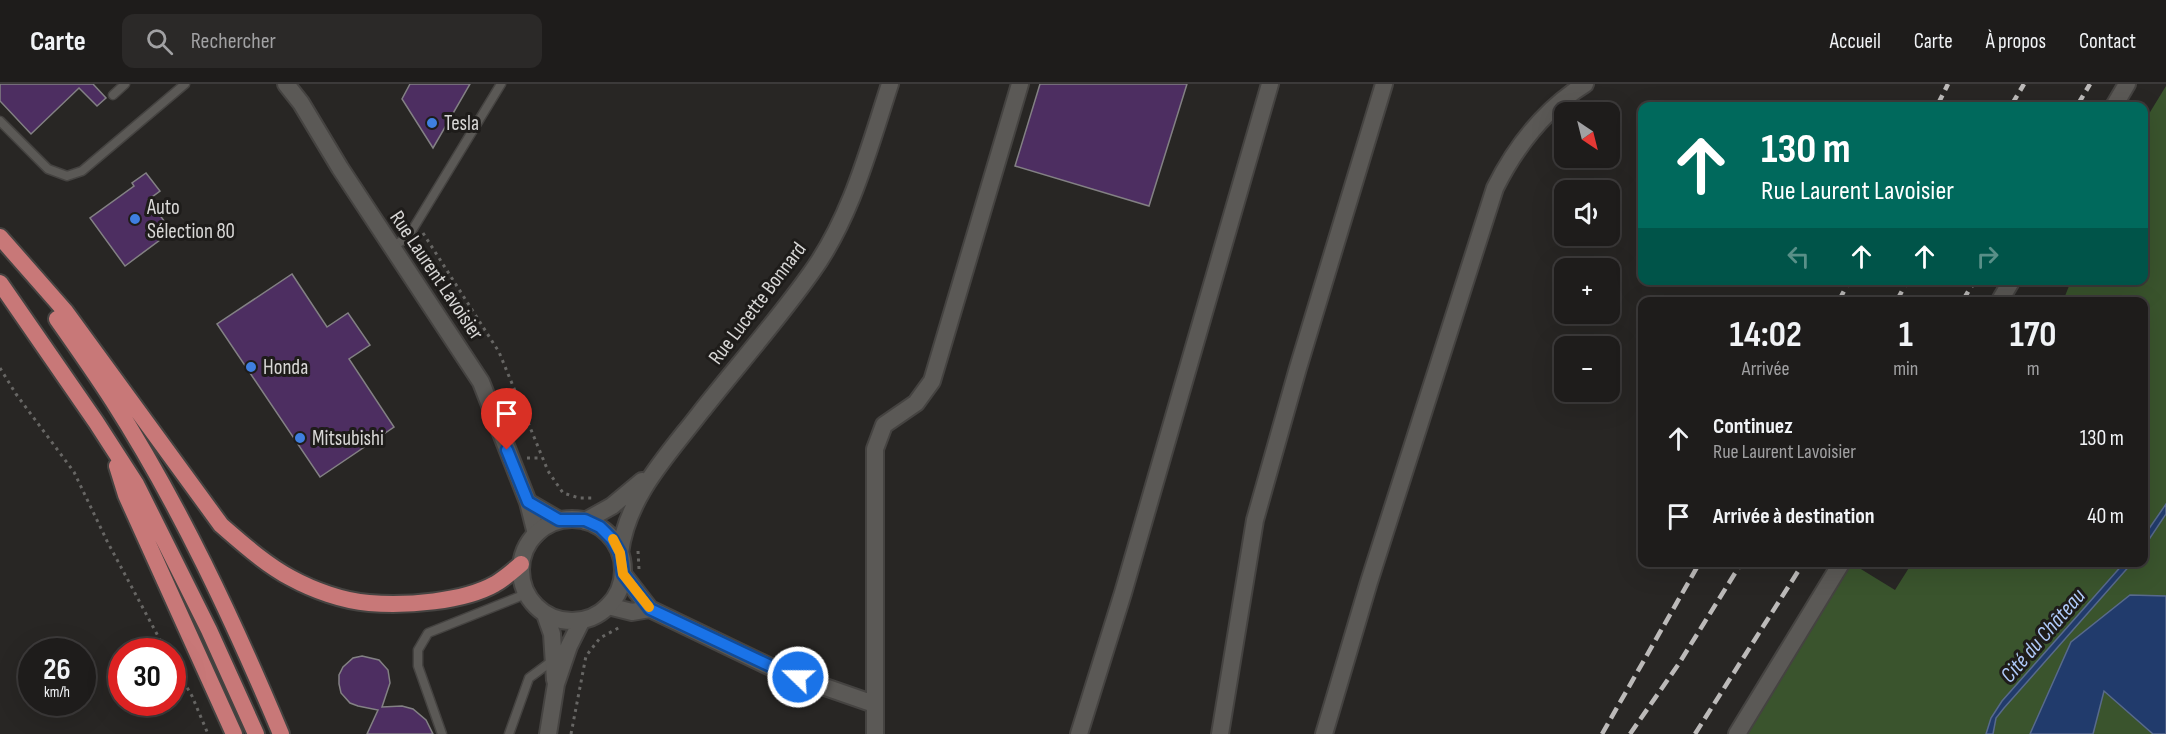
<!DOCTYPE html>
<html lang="fr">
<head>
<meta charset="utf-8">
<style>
	body { margin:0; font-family:"Sofia Sans Condensed",sans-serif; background:#2b2928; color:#f1f3f6; height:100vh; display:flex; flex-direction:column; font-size:22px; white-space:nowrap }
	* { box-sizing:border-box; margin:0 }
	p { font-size:20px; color:#a1a1a3 }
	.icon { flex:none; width:33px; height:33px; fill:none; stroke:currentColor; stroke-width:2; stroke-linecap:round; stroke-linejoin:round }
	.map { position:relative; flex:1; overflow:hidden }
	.panel { position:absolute; left:1638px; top:213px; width:510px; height:270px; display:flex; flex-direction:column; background:#1e1c1b; border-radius:12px; box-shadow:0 6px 24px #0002,0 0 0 2px #3c3a3a }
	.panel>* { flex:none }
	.banner { position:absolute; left:1638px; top:18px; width:510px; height:183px; border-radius:12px; box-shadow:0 6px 24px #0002,0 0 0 2px #3c3a3a; background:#00695c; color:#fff; overflow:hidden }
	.needle { width:39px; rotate:145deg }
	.controls { position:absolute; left:1554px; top:18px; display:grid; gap:12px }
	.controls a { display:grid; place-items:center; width:66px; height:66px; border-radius:12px; background:#1e1c1b; box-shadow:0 6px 24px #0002,0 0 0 2px #3c3a3a; font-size:30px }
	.speed { position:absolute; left:18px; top:554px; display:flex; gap:12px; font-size:30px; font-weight:700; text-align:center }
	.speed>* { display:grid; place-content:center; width:78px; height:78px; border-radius:50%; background:#1e1c1b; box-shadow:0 6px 24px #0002,0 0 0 2px #3c3a3a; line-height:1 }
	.speed small { font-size:15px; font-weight:400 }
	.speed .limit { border:9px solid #d22; background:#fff; color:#111 }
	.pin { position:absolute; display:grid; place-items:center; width:51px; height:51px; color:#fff; margin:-62px -26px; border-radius:50% 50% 50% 0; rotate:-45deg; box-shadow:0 0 6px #0007 }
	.pin .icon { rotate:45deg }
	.me { position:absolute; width:66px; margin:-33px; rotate:292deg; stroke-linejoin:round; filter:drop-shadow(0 0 4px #0008) }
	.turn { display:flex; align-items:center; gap:21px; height:126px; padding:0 24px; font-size:27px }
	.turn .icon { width:78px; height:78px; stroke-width:2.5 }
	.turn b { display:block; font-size:42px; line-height:51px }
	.lanes { display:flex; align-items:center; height:57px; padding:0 24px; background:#0003; justify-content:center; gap:30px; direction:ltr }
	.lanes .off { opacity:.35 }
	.eta { display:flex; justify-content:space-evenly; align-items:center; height:102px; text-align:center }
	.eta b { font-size:36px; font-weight:700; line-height:42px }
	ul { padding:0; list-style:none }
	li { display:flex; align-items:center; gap:18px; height:78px; padding:0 24px }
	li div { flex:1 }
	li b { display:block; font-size:22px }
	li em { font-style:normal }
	header { display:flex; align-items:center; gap:36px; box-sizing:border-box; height:84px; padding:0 30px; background:#1e1c1b; border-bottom:2px solid #3c3a3a }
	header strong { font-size:28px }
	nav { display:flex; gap:33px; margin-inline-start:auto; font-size:21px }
	.search { width:420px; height:54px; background:#2b2928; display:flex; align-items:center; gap:15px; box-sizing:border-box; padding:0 21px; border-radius:12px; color:#a1a1a3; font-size:22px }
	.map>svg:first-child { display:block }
	.green { fill:#3a542d }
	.water { fill:#213b6c; stroke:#586a8c; stroke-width:1.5 }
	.building { fill:#4d2e61; stroke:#838184; stroke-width:1.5 }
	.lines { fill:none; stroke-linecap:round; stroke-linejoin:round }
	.service-casing { stroke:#454341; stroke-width:11 }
	.minor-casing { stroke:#454341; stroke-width:20 }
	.tertiary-casing { stroke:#454341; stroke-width:20 }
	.trunk-casing { stroke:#454341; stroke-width:20 }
	.path { stroke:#676664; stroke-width:3; stroke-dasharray:3 4.5; stroke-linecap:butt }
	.service { stroke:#5b5956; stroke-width:8 }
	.minor { stroke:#5b5956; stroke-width:16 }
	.tertiary { stroke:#5b5956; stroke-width:16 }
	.trunk { stroke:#c87878; stroke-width:16 }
	.rail { stroke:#bcbab9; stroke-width:4.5; stroke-dasharray:12 6; stroke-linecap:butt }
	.route-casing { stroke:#114b97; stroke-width:15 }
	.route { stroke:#1a73e8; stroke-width:10 }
	.slow { stroke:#f59e0b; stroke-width:10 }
	.shop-dot { fill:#3f7fe0; stroke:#1e1c1a; stroke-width:2 }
	.labels { text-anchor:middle; stroke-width:6; stroke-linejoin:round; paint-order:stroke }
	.poi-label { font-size:21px; fill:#d8d7d6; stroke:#1e1c1a; text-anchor:start }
	.street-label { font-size:21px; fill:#d8d7d6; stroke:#1e1c1a }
	.water-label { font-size:22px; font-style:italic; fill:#b0cafa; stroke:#1e1c1a }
</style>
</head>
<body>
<header>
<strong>Carte</strong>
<div class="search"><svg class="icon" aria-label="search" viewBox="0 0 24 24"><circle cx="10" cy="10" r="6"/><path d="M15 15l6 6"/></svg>Rechercher</div>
<nav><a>Accueil</a><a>Carte</a><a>À propos</a><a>Contact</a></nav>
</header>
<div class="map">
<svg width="2166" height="650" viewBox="0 0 2166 650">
	<rect width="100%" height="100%" fill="#282624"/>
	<!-- green -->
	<path class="green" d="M2166,2V650H1737L1842,479H1851L1895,506L1912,479L2144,478V218L2063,217L2071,197L2144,196V38Z"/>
	<!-- water -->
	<path class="water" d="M2166,420V430L2144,463V452Z
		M2124,479H2132L2004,624L1996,634L1993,650H1986L1991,634L2002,617Z
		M2130,511L2166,512V650H2153L2104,607L2093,650H2030L2071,558Z"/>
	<!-- building -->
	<path class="building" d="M0,0H93L106,14L97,22L79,4L31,50L0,17Z
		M410,0H470L433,64L402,15Z
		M1040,0H1187L1149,122L1015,82Z
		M146,89L160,107L148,116L172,147L125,182L90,134L134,102L132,99Z
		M292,190L327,243L348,229L370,261L349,275L394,343L320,393L217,240Z
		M362,572L379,576L388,586L390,599L382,623L402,622L413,625L426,636L433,650H367L378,626L358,622L350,619L341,609L339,600V591L343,583L353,574Z"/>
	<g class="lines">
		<!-- service casing -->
		<g class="service-casing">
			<path id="service" d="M113,11L125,0
				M0,37L48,85L67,92L82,87L185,0
				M392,163L408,153L501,0
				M442,650L418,582V566L428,549L526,510
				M509,650L529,594L552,577"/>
		</g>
		<!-- minor casing -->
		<g class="minor-casing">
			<path id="minor" d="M286,0L301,19L340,84L481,298L528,418L536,450
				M2114,22L2127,0
				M1999,218L2012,196
				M528,418L559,436
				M623,490L650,525L779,587L874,620
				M608,522L632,528L650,525
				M875,650V365L884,341L916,319L932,297L1020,0
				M1079,650L1123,509L1270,0
				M1220,650L1255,436L1298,284L1384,0
				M1324,650L1369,498L1495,104C1516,62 1545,25 1585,0
				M1737,650L1842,478"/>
		</g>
		<!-- tertiary casing -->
		<g class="tertiary-casing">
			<path id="tertiary" d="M521 486a51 51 0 1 1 102 0a51 51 0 1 1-102 0Z
				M585,437L612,422L642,397
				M620,469C627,413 667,372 700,329C737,282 777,237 811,189C851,134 869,64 890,0
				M545,530L552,550L555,596
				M548,650L556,600L569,562L582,536"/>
		</g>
		<!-- trunk casing -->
		<g class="trunk-casing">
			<path id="trunk" d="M0,153L65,227L221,441C243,460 265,480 291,494C313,506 343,517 369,519C406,522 463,518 495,500C505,494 513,487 521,480
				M0,199L96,338L136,400L209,546L256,650
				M57,235C76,262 95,289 113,317C180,422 233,536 281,650
				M117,382L126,411L234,650"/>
		</g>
		<!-- path -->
		<path class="path" d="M423,149L499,268L548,387L563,409L579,414H592
			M0,284L16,310L74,388L107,457L166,567
			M527,374H541
			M638,467L639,485
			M172,578L192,612L208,650
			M571,650L586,572L600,554L622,542"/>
		<!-- service -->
		<use href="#service" class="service"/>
		<!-- minor -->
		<use href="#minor" class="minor"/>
		<!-- tertiary -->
		<use href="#tertiary" class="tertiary"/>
		<!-- trunk -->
		<use href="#trunk" class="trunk"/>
		<!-- rail -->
		<path class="rail" d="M1937,22L1948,0
			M2011,22L2024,0
			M2077,22L2090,0
			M1838,218L1850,196
			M1896,218L1908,196
			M1962,218L1975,196
			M1602,650L1700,478
			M1630,650L1678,581L1742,478
			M1695,650L1804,478"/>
	</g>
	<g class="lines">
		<!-- route casing -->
		<g class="route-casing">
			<path id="route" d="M507,366L528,418L559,436H585L600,443L612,455L620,469L623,490L650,525L779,586L798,593"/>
		</g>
		<!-- route -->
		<use href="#route" class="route"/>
		<!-- slow -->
		<path class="slow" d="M613,455L620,469L623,490L649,523"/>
	</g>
	<!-- markers -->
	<g class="shop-dot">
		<circle cx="432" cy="39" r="6"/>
		<circle cx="135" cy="135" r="6"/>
		<circle cx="251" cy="283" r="6"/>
		<circle cx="300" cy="354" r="6"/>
	</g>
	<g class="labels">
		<!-- poi labels -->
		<g class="poi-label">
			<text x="444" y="46">Tesla</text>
			<text x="147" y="130">Auto<tspan x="147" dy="24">Sélection 80</tspan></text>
			<text x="263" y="290">Honda</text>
			<text x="312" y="361">Mitsubishi</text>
		</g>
		<!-- street labels -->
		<g class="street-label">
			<text transform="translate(437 191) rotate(56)" y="7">Rue Laurent Lavoisier</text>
			<text transform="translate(757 219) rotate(-53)" y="7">Rue Lucette Bonnard</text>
		</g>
		<!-- water labels -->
		<g class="water-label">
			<text transform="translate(2042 551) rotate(-49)" y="8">Cité du Château</text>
		</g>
	</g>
</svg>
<div class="controls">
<a><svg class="needle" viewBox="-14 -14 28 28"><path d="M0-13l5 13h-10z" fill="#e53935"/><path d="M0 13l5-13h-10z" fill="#a1a1a3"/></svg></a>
<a><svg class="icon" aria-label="sound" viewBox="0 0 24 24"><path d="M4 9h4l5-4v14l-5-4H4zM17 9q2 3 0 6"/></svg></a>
<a>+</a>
<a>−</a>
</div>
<div class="speed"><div>26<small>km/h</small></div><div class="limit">30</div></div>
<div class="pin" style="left:507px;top:366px;background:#d93025"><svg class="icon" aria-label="arrive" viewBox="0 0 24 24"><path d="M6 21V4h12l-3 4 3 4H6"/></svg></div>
<svg class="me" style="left:798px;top:593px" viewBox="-20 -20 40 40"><circle r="17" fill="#1a73e8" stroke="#fff" stroke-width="3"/><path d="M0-11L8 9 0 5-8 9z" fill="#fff"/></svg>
<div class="banner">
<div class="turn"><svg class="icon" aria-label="ahead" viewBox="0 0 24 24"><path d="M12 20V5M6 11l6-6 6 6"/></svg><div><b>130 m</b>Rue Laurent Lavoisier</div></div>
<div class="lanes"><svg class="icon off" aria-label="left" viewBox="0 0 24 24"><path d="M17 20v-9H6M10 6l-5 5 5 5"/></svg><svg class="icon" aria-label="ahead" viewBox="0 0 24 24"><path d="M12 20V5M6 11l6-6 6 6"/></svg><svg class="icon" aria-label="ahead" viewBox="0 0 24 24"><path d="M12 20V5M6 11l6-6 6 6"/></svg><svg class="icon off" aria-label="right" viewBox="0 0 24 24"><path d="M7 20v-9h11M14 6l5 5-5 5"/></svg></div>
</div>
<section class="panel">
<div class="eta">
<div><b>14:02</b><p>Arrivée</p></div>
<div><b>1</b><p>min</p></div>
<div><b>170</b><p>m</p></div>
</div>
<ul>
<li><svg class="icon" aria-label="ahead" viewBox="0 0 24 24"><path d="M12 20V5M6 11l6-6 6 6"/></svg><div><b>Continuez</b><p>Rue Laurent Lavoisier</p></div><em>130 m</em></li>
<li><svg class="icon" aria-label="arrive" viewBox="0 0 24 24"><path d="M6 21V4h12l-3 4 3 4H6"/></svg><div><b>Arrivée à destination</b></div><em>40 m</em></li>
</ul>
</section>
</div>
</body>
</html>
